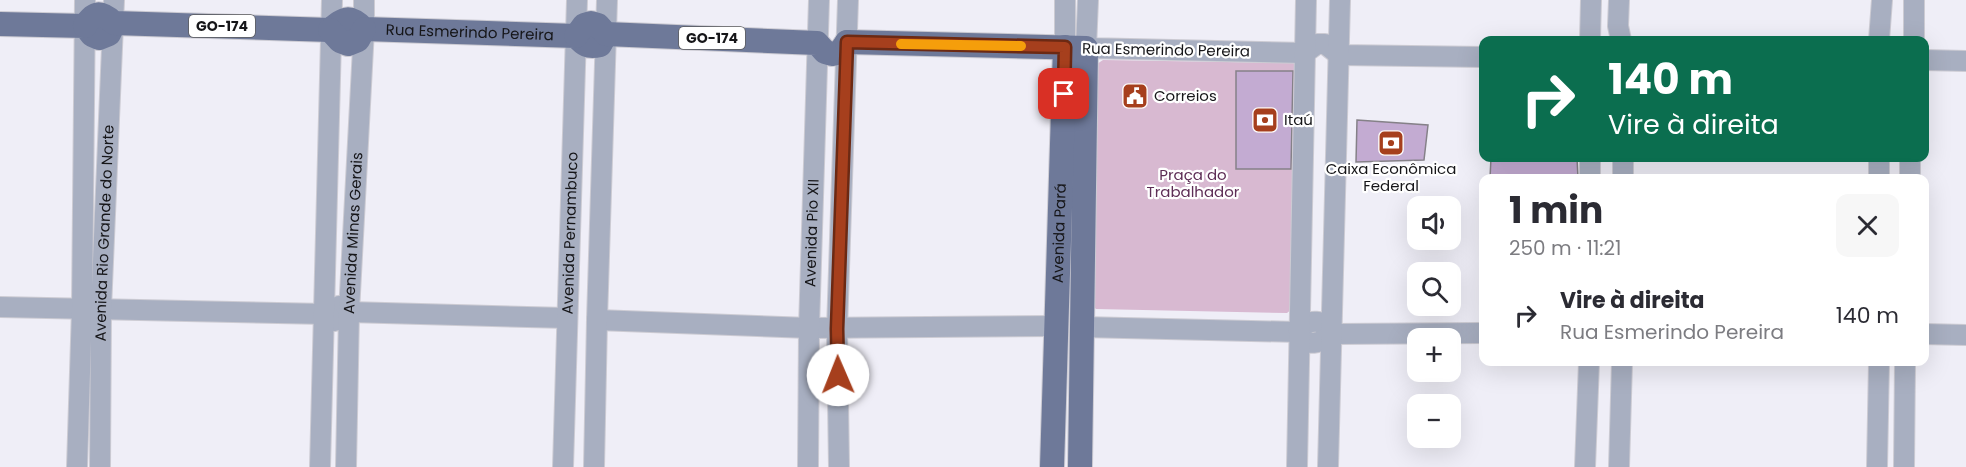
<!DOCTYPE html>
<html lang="pt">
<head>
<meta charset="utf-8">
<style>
	body { margin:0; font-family:Poppins,sans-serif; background:#f7f7f7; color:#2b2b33; height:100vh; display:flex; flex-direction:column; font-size:22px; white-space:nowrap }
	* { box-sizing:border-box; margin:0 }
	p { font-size:20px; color:#7c7c81 }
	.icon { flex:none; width:33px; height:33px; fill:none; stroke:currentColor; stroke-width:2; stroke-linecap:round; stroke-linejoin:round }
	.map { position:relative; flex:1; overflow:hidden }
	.side { position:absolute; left:1479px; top:174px; width:450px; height:192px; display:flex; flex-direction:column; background:#fff; border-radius:12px; box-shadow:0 6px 24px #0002 }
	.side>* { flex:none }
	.hud { position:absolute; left:1479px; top:36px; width:450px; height:126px; border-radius:12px; box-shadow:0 6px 24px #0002; background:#0b6e4f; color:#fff; overflow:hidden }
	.fabs { position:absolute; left:1407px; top:196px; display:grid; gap:12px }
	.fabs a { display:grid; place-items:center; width:54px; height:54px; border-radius:12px; background:#fff; box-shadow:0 6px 24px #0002; font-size:30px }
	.pin { position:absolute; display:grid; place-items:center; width:51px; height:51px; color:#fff; margin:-26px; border-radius:12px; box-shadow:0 3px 9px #0006 }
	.me { position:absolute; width:66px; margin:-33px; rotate:359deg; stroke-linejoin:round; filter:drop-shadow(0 0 4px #0008) }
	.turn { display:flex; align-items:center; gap:21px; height:126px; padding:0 30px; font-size:27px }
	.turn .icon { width:78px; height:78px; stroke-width:2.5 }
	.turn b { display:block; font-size:42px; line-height:51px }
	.round { display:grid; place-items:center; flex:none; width:63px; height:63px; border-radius:12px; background:#f7f7f7 }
	.summary { display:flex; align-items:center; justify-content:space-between; height:102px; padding:0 30px }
	h1 { font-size:36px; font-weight:700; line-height:45px }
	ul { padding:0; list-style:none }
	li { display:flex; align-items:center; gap:18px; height:78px; padding:0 30px }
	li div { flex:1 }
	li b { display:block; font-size:22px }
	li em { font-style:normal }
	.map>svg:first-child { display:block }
	.green { fill:#d8b9d1 }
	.building { fill:#c3abd2; stroke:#858188; stroke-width:1.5 }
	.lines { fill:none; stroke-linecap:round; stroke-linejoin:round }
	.minor-casing { stroke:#cccbd3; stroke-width:22 }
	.major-casing { stroke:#cccbd3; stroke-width:26 }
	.minor { stroke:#a8afc1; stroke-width:20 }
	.major { stroke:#6e7999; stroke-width:24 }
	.route-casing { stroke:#6c2913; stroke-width:15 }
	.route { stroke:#a63f1d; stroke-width:10 }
	.slow { stroke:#f59e0b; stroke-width:10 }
	.labels { text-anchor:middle; stroke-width:4.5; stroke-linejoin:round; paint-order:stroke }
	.shield { fill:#fff; stroke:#5c5c5e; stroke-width:1.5 }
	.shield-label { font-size:14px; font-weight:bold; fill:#161619 }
	.street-label { font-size:15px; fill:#161619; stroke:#fff }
	.poi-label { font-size:15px; fill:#161619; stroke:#fff; text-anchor:start }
	.park-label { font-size:15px; fill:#5e2e56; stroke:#fff }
</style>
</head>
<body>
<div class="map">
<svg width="1966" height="467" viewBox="0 0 1966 467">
	<rect width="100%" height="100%" fill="#efeef7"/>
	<!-- green -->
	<path class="green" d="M1103,60L1294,63L1296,67L1292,309L1287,313L1096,309L1088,301L1094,66Z"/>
	<!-- building -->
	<path class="building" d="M1236,71H1293L1291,169H1236Z
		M1357,120L1428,125L1424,160L1356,162Z
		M1491,158H1577L1578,178H1490Z"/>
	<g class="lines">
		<!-- minor casing -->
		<g class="minor-casing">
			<g id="minor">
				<path d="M1088,0L1086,48L1305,53L1317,44H1325L1339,55L1484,57"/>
				<path d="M1619,0L1618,26L1621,40"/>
				<path d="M1590,40L1591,0"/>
				<path d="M1879,40L1882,0"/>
				<path d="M1914,40V0"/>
				<path d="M1065,47V0"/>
				<path d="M1924,60L1966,61"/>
				<path d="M1590,158V178"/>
				<path d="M1879,158V178"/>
				<path d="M1623,178V158"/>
				<path d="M1910,178V158"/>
				<path d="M339,306L349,312L566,318"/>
				<path d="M0,307L325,314L334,321"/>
				<path d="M597,320L809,328L1057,326"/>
				<path d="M1082,327L1298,332C1308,317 1325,319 1333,334"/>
				<path d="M1298,332C1307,349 1320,343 1333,334L1484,333"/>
				<path d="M1924,334L1966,335"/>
				<path d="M77,467L82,309L85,0"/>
				<path id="s1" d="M100,467L101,309L114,0"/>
				<path d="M320,467L332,0"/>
				<path id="s2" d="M346,467L349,312L364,29V0"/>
				<path id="s3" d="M563,467L577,0"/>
				<path d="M594,467L597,320L607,0"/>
				<path id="s4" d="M808,467L809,328L819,0"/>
				<path d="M839,467L837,329L848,0"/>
				<path d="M1297,467L1306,0"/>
				<path d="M1328,467L1340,0"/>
				<path d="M1585,467L1589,362"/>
				<path d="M1619,467L1622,362"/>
				<path d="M1877,467L1879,362"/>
				<path d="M1904,467L1905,362"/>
			</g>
		</g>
		<!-- major casing -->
		<g class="major-casing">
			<g id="major">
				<path d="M0,24L85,26L92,35L99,38L109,34L114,23"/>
				<path id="s5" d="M85,26C94,11 101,11 114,23L330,30C345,17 350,15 364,29L576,36C584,45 588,48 600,45L606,34"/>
				<path d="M330,30L340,41L348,44L358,40L364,29"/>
				<path d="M576,36L584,25L591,23L598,25L606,34L817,43L825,52L832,54L840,52L847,42"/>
				<path d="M847,42L1086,48L1080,467"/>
				<path id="s6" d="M1052,467L1065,47"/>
			</g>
		</g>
		<!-- minor -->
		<use href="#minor" class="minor"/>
		<!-- major -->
		<use href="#major" class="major"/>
	</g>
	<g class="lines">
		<!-- route casing -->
		<g class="route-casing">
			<path id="route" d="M838,375L837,329L847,42L1065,47L1064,94"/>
		</g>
		<!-- route -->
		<use href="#route" class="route"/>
		<!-- slow -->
		<path class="slow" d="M901,44L1021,46"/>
	</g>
	<!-- icons -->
	<defs>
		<g id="civic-square" transform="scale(1.35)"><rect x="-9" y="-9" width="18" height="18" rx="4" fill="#a63f1d" stroke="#fff"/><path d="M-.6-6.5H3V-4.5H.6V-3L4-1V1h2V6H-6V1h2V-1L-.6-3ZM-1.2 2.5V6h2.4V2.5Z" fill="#fff"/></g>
		<g id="bank-square" transform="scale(1.35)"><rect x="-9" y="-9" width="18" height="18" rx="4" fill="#a63f1d" stroke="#fff"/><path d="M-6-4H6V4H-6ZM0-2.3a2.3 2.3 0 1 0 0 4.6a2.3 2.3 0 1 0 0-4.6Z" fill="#fff"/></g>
	</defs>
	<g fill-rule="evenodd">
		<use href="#civic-square" x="1135" y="96"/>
		<use href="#bank-square" x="1265" y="120"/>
		<use href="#bank-square" x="1391" y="143"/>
	</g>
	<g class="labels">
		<!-- shield labels -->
		<g class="shield">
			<rect x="189" y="15" width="66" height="22" rx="4.5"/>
			<rect x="679" y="27" width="66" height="22" rx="4.5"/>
		</g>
		<g class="shield-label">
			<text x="222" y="31">GO-174</text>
			<text x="712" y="43">GO-174</text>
		</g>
		<!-- street labels -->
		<g class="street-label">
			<text dy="5" stroke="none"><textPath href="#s5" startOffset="399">Rua Esmerindo Pereira</textPath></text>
			<text transform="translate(1166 50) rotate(1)" y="5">Rua Esmerindo Pereira</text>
			<text dy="5" stroke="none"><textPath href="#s1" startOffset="234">Avenida Rio Grande do Norte</textPath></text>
			<text dy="5" stroke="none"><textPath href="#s2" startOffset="234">Avenida Minas Gerais</textPath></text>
			<text dy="5" stroke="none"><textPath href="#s3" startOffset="234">Avenida Pernambuco</textPath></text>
			<text dy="5" stroke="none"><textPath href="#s4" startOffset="234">Avenida Pio XII</textPath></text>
			<text dy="5" stroke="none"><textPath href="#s6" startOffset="234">Avenida Pará</textPath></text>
		</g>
		<!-- poi labels -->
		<g class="poi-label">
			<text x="1154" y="101">Correios</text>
			<text x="1284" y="125">Itaú</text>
			<text x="1391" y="174" text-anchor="middle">Caixa Econômica<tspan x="1391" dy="17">Federal</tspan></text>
		</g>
		<!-- park labels -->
		<g class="park-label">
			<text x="1193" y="180">Praça do<tspan x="1193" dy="17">Trabalhador</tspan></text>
		</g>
	</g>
</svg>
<div class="fabs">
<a><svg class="icon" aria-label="sound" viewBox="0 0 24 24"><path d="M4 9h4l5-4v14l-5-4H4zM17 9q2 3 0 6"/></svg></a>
<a><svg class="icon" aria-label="search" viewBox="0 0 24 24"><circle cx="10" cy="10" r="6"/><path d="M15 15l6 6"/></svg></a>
<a>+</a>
<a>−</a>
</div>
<div class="pin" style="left:1064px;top:94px;background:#d93025"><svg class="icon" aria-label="arrive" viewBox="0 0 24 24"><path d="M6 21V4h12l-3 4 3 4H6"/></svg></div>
<svg class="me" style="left:838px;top:375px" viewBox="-20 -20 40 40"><circle r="19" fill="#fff"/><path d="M0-13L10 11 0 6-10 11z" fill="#a63f1d"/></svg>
<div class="hud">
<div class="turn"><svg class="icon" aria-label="right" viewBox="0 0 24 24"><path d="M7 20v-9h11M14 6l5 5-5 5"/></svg><div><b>140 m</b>Vire à direita</div></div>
</div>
<section class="side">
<div class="summary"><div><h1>1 min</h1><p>250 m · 11:21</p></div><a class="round"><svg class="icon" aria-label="close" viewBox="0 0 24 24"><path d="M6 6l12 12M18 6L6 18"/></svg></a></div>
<ul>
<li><svg class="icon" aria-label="right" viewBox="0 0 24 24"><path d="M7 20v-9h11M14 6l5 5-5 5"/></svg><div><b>Vire à direita</b><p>Rua Esmerindo Pereira</p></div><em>140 m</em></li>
</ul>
</section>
</div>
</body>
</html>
